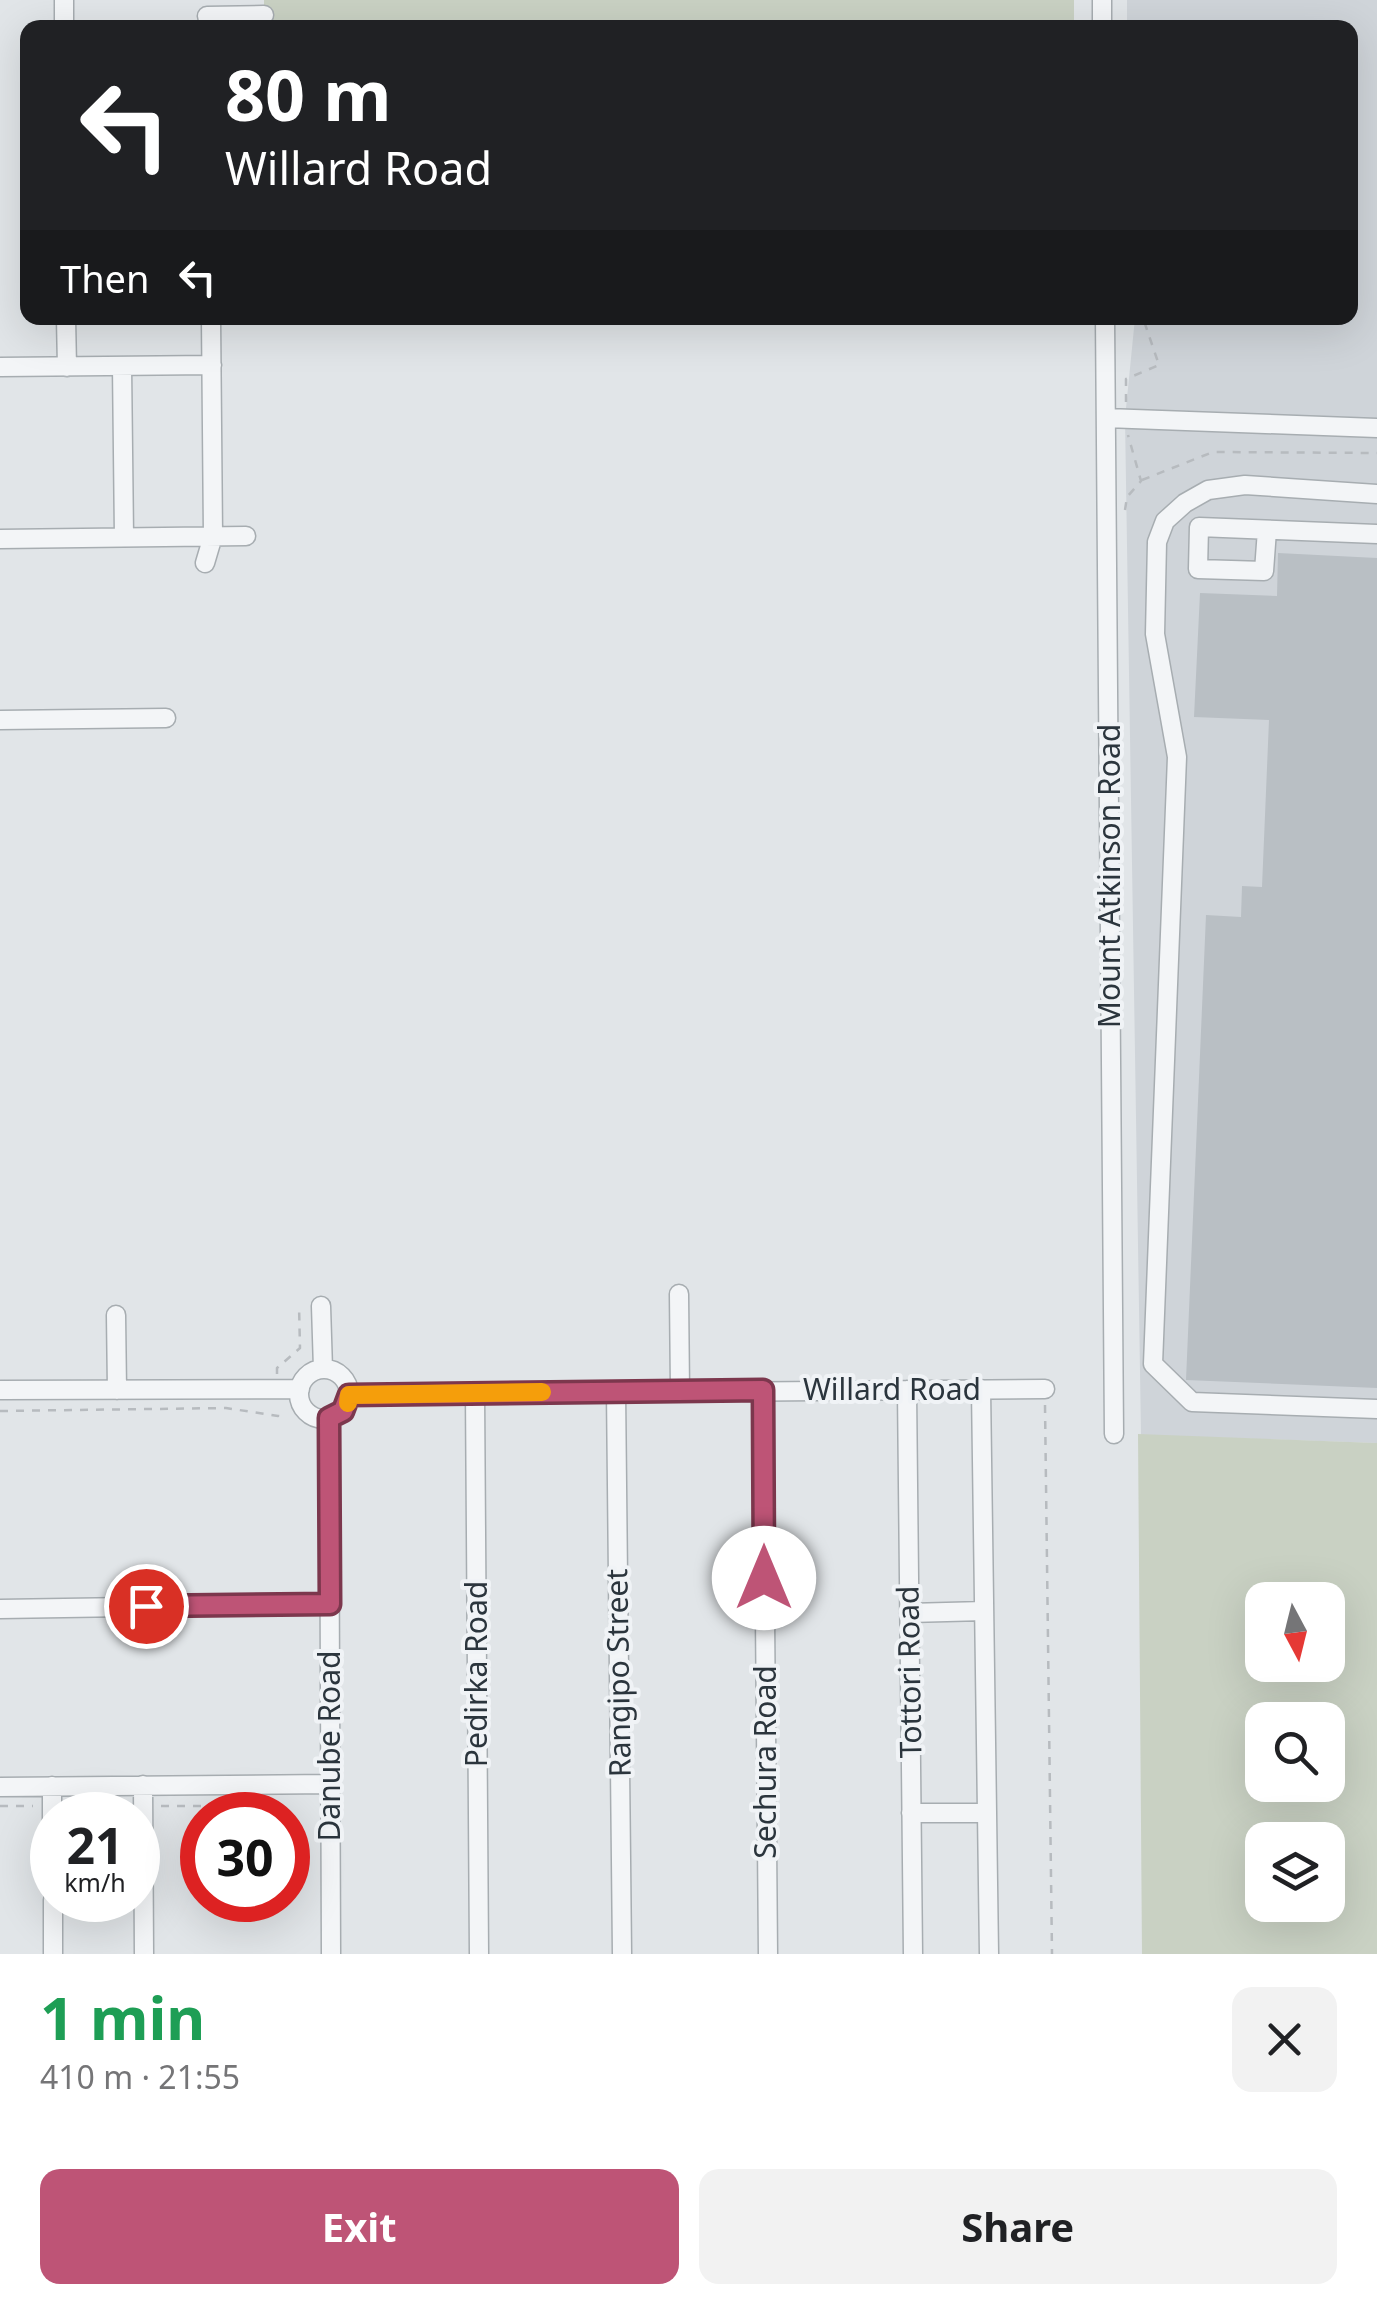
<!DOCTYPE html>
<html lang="en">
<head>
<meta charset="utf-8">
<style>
	body { margin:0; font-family:"Noto Sans",sans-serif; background:#f2f2f2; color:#202124; height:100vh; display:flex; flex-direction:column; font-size:38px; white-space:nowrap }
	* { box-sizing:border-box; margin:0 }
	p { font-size:32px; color:#757577 }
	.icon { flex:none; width:55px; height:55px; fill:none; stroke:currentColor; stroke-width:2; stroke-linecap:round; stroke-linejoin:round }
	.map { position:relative; height:1954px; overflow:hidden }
	.side { display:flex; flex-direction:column; background:#fff; flex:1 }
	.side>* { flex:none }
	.hud { position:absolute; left:20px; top:20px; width:1338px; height:305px; border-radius:20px; box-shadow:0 10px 40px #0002; background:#202124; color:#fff; overflow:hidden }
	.needle { width:65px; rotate:173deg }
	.controls { position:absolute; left:1245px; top:1582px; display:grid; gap:20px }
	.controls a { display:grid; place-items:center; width:100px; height:100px; border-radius:20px; background:#fff; box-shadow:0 10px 40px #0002; font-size:50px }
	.speed { position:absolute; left:30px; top:1792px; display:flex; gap:20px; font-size:50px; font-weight:700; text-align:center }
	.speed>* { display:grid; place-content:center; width:130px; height:130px; border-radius:50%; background:#fff; box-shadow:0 10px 40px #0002; line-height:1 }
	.speed small { font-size:25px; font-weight:400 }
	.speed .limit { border:15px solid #d22; background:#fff; color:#111 }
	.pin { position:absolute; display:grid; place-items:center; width:85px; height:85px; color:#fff; margin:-42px; border:5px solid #fff; border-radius:50%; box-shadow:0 2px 10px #0007 }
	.me { position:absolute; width:110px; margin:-55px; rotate:0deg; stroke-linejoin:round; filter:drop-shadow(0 0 8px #0008) }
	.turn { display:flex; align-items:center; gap:35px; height:210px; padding:0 40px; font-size:45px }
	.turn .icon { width:130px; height:130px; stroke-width:2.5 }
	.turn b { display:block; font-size:70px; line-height:85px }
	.then { display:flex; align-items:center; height:95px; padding:0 40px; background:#0003; gap:20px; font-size:38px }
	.round { display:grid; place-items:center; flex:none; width:105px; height:105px; border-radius:20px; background:#f2f2f2 }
	.overview { display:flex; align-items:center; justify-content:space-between; height:170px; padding:0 40px }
	h1 { font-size:60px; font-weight:700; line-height:75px; color:#1e9e55 }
	.button { display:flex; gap:20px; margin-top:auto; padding:20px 40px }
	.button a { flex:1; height:115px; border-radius:20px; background:#be5476; color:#fff; font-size:40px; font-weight:700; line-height:115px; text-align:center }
	.button a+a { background:#f2f2f2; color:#202124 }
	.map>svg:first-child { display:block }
	.built { fill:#cfd4d9 }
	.green { fill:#c9d1c3; fill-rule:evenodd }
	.building { fill:#b9bfc4 }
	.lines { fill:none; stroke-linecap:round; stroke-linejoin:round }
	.minor-casing { stroke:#a7adb1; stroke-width:21 }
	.path { stroke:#b7bbbf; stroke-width:2.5; stroke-dasharray:8 8; stroke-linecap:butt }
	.minor { stroke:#f3f5f7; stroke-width:18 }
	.route-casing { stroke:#7c374d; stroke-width:25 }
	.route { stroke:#be5476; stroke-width:18 }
	.slow { stroke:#f59e0b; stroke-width:18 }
	.labels { text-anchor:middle; stroke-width:8; stroke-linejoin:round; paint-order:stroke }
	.street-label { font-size:30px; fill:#2b353d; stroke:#f0f3f6 }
</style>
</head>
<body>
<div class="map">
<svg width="1377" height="1954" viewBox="0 0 1377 1954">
	<rect width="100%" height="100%" fill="#e1e5e8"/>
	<!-- built -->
	<path class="built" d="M1127,0H1377V1443L1141,1435L1125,418L1135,318H1350V28L1127,27Z"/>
	<!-- green -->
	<path class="green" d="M264,0H1074V27L264,28Z
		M1138,1434L1377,1443V1954H1142ZM1262,1600H1328V1665H1262ZM1262,1720H1328V1785H1262ZM1262,1840H1328V1905H1262Z"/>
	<!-- building -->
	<path class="building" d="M1278,553L1377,558V1388L1186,1380L1206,915L1241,917L1242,886L1262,887L1269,720L1194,717L1200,593L1277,596Z"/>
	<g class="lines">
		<!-- minor casing -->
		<g class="minor-casing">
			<path id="minor" d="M64,0V28
				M1102,0V28
				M207,16L264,15
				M66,318L67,367
				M1105,318L1114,1434
				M122,366L124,537
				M0,367L212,365
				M1106,418L1377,428
				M1377,494L1245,485L1208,490L1185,503L1165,521L1157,542L1155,634L1177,757L1153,1364L1192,1402L1377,1409
				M1267,530L1264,571L1198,569L1199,527L1377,534
				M0,539L246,536
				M205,563L213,536L211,318
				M0,720L166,718
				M679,1294L680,1391
				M321,1306L323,1369
				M116,1315L117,1390
				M299 1394a25 25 0 1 1 50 0a25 25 0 1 1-50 0Z
				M981,1389L989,1954
				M0,1390L300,1389
				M763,1390L768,1954
				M907,1390L913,1954
				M616,1391L622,1954
				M475,1393L479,1954
				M349,1395L1045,1389
				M329,1419L331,1954
				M0,1609L330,1604
				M909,1613L984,1611
				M143,1785L144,1954
				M52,1786V1879
				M0,1787L330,1784
				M911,1813H987
				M53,1900V1954"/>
		</g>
		<!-- path -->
		<path class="path" d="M1126,402V379L1159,365L1143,318
			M1142,480L1213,452L1377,453
			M1125,510L1127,497L1141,481L1128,435
			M277,1374V1368L300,1348L299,1305
			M1045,1405L1052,1954
			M0,1411L226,1408L278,1416V1407
			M0,1806H33
			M161,1806H226
			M71,1808L123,1807"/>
		<!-- minor -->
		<use href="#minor" class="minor"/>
	</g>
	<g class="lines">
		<!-- route casing -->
		<g class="route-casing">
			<path id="route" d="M146,1606L330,1604L329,1418L343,1411L349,1395L763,1390L764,1578"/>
		</g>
		<!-- route -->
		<use href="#route" class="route"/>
		<!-- slow -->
		<path class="slow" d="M348,1403L349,1395L542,1392"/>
	</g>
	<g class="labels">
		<!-- street labels -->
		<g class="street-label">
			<text transform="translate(1110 876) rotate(-90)" y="10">Mount Atkinson Road</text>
			<text x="892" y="1400">Willard Road</text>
			<text transform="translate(910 1672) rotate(-91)" y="10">Tottori Road</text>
			<text transform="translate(619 1673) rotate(-91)" y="10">Rangipo Street</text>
			<text transform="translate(477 1674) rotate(-90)" y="10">Pedirka Road</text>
			<text transform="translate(330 1746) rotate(-90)" y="10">Danube Road</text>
			<text transform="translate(766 1762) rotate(-90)" y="10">Sechura Road</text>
		</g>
	</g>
</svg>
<div class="controls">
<a><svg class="needle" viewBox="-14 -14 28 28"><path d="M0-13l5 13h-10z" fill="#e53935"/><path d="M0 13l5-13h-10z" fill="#757577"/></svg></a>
<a><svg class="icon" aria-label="search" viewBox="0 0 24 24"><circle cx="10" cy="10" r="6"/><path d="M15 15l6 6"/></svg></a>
<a><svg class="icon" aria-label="layers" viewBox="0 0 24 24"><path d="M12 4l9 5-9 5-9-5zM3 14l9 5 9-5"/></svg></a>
</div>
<div class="speed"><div>21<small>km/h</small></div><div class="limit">30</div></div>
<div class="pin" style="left:146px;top:1606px;background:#d93025"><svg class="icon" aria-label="arrive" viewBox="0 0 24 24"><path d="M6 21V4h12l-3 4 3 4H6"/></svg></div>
<svg class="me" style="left:764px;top:1578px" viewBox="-20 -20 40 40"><circle r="19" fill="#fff"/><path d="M0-13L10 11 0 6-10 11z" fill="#be5476"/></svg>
<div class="hud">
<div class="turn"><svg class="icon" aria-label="left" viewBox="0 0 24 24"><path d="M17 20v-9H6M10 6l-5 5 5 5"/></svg><div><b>80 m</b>Willard Road</div></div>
<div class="then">Then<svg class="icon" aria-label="left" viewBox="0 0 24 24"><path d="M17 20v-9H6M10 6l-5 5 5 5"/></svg></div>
</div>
</div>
<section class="side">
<div class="overview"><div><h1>1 min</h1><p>410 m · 21:55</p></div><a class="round"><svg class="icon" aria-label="close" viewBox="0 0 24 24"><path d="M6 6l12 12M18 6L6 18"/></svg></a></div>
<div class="button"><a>Exit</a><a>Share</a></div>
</section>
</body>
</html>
